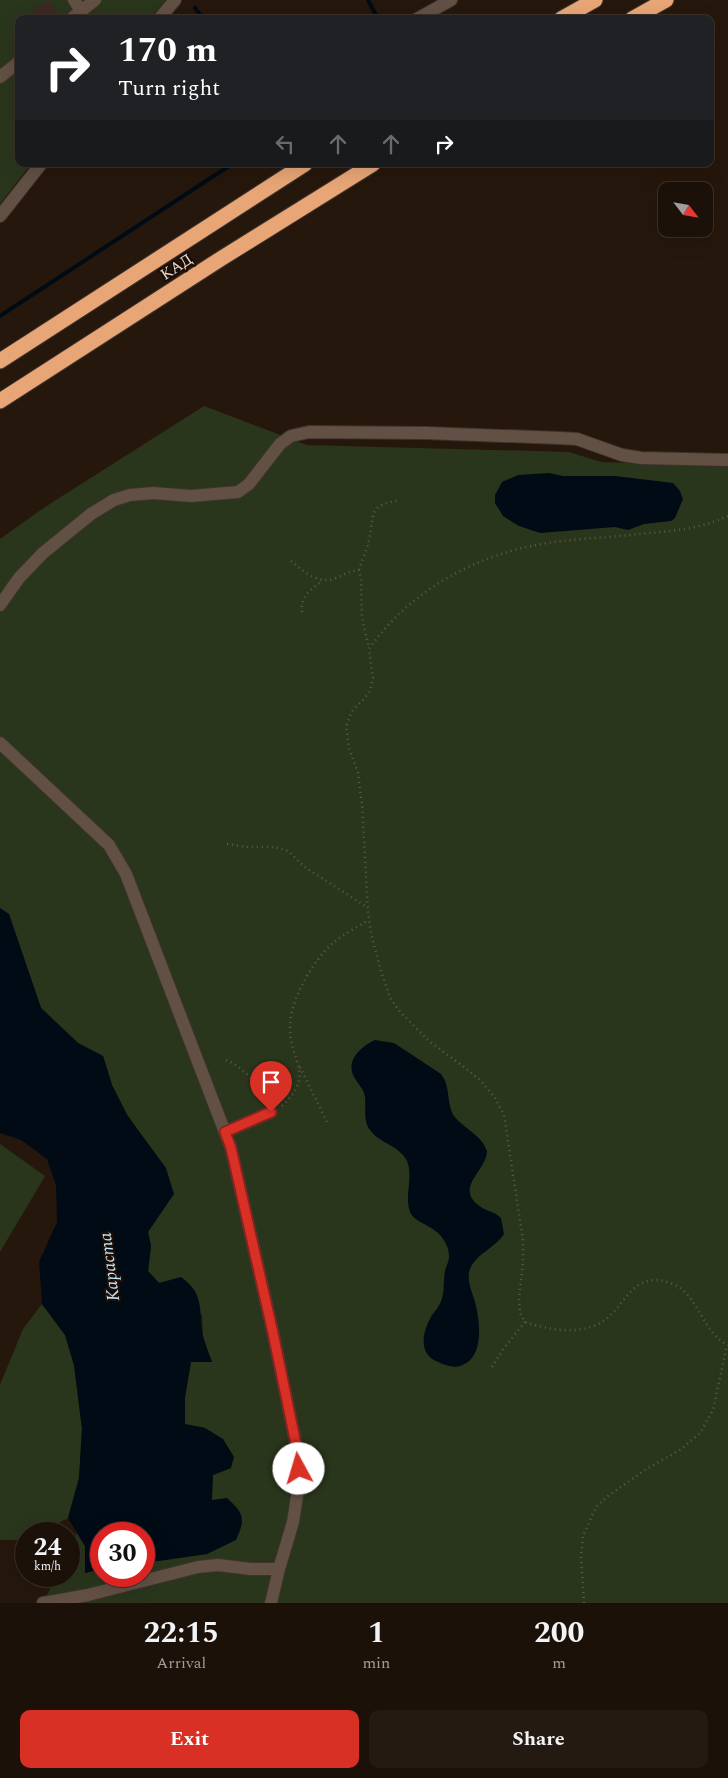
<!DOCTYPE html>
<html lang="en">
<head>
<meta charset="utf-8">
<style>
	body { margin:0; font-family:Spectral,serif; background:#251a12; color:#f1f3f6; height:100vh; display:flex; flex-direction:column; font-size:19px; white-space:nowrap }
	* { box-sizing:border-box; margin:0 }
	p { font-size:16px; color:#a09d9c }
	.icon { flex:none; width:28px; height:28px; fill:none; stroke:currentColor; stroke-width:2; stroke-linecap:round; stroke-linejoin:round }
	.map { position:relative; height:1603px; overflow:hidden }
	.sheet { display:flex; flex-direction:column; background:#1c1109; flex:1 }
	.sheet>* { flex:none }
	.guide { position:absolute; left:15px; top:15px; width:699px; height:152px; border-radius:10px; box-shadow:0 5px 20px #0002,0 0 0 1px #3a312a; background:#202124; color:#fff; overflow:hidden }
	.needle { width:32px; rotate:121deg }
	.buttons { position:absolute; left:658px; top:182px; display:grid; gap:10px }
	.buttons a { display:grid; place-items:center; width:55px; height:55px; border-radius:10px; background:#1c1109; box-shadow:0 5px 20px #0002,0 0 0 1px #3a312a; font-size:25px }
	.speed { position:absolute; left:15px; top:1522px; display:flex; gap:10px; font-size:25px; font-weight:700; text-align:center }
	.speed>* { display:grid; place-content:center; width:65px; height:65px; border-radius:50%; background:#1c1109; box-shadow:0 5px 20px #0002,0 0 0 1px #3a312a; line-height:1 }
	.speed small { font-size:12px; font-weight:400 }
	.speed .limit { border:8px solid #d22; background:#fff; color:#111 }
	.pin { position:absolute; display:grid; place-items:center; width:42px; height:42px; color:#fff; margin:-51px -21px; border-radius:50% 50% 50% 0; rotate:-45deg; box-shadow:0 0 5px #0007 }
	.pin .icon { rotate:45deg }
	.me { position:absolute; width:55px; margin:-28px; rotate:354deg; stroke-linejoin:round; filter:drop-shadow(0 0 4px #0008) }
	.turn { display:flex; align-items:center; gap:18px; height:105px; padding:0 20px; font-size:22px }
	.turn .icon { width:65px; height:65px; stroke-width:2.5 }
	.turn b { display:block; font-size:35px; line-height:42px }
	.lanes { display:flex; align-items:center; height:48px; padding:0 20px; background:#0003; justify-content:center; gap:25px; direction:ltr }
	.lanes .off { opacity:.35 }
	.eta { display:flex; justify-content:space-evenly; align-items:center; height:85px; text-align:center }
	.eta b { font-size:30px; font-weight:700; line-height:35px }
	.action { display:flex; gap:10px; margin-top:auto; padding:10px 20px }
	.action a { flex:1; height:58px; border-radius:10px; background:#d93025; color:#fff; font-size:20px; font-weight:700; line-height:58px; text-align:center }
	.action a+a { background:#251a12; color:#f1f3f6 }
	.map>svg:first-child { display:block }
	.green { fill:#29361c }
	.water { fill:#000b16 }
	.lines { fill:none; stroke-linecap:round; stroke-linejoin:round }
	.stream { stroke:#000b16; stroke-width:4 }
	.building { fill:#3c2824 }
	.minor-casing { stroke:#3e332f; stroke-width:14 }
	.highway-casing { stroke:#3e332f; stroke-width:17 }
	.path { stroke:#64574d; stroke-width:2.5; stroke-dasharray:1 4; stroke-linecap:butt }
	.minor { stroke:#625044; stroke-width:12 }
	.highway { stroke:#e8a676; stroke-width:15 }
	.route-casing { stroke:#8d1f18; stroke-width:12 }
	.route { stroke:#d93025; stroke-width:9 }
	.labels { text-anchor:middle; stroke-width:4.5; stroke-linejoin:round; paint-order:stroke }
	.street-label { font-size:16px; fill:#e6dbd4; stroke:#1c0e04 }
	.water-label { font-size:18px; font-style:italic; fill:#c0e6fa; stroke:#1c0e04 }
</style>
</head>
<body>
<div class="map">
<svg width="728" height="1603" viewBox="0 0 728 1603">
	<rect width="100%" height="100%" fill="#26170c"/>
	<!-- green -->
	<path class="green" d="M0,0H166L149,19H19V164H31L0,204Z
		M204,406L307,445L569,452L601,462L728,467V1603H43L56,1576H69V1550L77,1533L85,1546V1573L101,1569V1576H144V1563L207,1554L213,1475L231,1468L205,1428L185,1424V1397L191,1362H212L203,1336L202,1315L159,1283L148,1271L151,1246L148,1232L159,1214L144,1140L127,1114L112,1085L103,1056L78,1043L41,1008L9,915L0,908V539L45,507Z
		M0,1144L45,1176L0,1252Z
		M42,1304L65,1335L74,1365L82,1429L79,1478L68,1518L38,1534H26V1540H0V1385L23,1329Z"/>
	<!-- water -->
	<path class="water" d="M549,473L563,476H615L673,483L680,491L683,499L675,518L671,521L644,524L628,530L615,527L540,533L519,526L503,516L495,503V495L502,482L518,475Z
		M0,908L9,914L41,1008L78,1043L103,1056L112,1085L127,1115L166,1168L174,1194L148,1232L151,1246L148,1271L159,1283L181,1277C206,1295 198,1311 203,1336C205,1345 209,1354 212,1362H191L185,1397V1424L205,1428L223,1439L234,1457L231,1468L213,1475L212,1500L227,1498C244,1514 246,1518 236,1540L207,1554L144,1563V1534H101V1569L85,1573V1546L68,1518L79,1478L82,1429L74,1365L65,1335L42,1304L39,1262L57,1222L56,1185L47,1159L21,1140L0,1133Z
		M375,1040L394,1043L441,1074C451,1087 446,1103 454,1116C464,1129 481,1134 487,1151C487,1170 456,1186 477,1204C484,1211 494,1211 501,1218L504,1234C495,1248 476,1254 470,1269C466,1279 472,1292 475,1302C480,1321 485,1359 460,1366C452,1368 445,1365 438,1362C418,1354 422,1333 431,1317C434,1312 439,1307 441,1301C445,1292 443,1281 445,1271C446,1266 449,1262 449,1257C449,1252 448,1247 445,1242C437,1226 417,1224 411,1214C403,1198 414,1178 407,1161C399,1145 380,1144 370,1130C363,1122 366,1107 365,1097C364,1089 358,1084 354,1077C345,1060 362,1046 375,1040Z"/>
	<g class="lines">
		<!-- stream -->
		<path class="stream" d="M368,0L378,19
			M195,8L203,19
			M0,316L232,164"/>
	</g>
	<!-- building -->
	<path class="building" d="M48,0L57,13L49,19H39L33,10Z"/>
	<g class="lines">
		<!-- minor casing -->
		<g class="minor-casing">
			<path id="minor" d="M74,0L81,11
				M71,19L95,0
				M159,19L175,0
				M417,19L451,0
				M0,77L19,62
				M0,216L41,164
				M0,605L19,578L43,553L91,514L114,500L130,495L153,493L191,496L238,492L249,484L280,444L291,436L309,432L426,433L559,438L577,439L622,455L641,458L728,460
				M0,743L109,845L126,874L231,1148L273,1333L298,1454L299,1483L293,1522L279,1569
				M225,1132L271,1112
				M43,1603L88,1595L198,1567L218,1565L251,1569H279L271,1603"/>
		</g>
		<!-- highway casing -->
		<g class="highway-casing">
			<path id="highway" d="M561,19L595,0
				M632,19L666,0
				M0,361L305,164
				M0,401L222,258L373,164"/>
		</g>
		<!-- path -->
		<path class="path" d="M728,516C696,531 665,531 631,535C600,538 567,539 536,545C470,558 408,593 369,649L373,678L370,691L363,700L352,711L346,727L349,748L358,773L362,804L368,912L371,933L380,968L390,998L401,1013L429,1041L464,1067L481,1081L495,1098L504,1115L523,1240V1264L519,1298L520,1313L525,1322C548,1329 572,1335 596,1325C625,1314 629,1266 673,1284C699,1295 703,1334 728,1345
			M291,561C303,571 317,584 333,579C342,576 349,571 359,570L361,580L362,618L369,648
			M359,570C362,560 367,550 369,540C375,513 367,506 400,500
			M302,612C300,596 311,590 322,581
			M227,844L247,847H274L288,851L306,868L367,907
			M226,1060C244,1068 257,1083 266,1100
			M300,1067L328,1124
			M282,1106C317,1072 289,1063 290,1026C290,1000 314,959 333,943C344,934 357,927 369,920
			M492,1367L504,1348L525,1322
			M584,1603L581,1557L583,1536L596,1507L608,1496L648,1468L680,1450L700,1433L713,1410L727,1345"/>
		<!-- minor -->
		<use href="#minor" class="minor"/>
		<!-- highway -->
		<use href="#highway" class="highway"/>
	</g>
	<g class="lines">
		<!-- route casing -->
		<g class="route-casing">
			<path id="route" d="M271,1112L225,1132L231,1148L273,1333L298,1454L299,1469"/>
		</g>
		<!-- route -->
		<use href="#route" class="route"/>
	</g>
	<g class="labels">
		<!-- street labels -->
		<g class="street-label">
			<text transform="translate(176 266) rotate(-33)" y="6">КАД</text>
		</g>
		<!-- water labels -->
		<g class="water-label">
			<text transform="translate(109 1267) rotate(-97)" y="6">Караста</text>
		</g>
	</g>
</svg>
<div class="buttons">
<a><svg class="needle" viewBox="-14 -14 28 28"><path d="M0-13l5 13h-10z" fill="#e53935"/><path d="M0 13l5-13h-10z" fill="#a09d9c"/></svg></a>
</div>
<div class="speed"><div>24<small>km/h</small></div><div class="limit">30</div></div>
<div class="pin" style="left:271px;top:1112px;background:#d93025"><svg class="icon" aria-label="arrive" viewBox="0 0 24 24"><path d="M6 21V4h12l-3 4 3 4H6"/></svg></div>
<svg class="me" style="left:299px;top:1469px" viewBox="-20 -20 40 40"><circle r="19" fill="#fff"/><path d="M0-13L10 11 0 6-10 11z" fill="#d93025"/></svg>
<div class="guide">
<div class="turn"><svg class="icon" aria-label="right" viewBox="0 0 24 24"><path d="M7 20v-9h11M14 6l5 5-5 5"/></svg><div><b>170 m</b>Turn right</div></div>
<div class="lanes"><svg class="icon off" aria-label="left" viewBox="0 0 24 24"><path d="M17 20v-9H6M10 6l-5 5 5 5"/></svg><svg class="icon off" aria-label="ahead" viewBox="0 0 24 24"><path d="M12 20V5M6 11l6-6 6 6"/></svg><svg class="icon off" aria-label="ahead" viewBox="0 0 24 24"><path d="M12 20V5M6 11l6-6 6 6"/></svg><svg class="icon" aria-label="right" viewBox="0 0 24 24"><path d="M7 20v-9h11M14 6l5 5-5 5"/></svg></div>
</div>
</div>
<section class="sheet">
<div class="eta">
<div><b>22:15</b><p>Arrival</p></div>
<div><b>1</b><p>min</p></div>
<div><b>200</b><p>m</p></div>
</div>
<div class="action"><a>Exit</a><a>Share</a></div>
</section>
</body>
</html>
